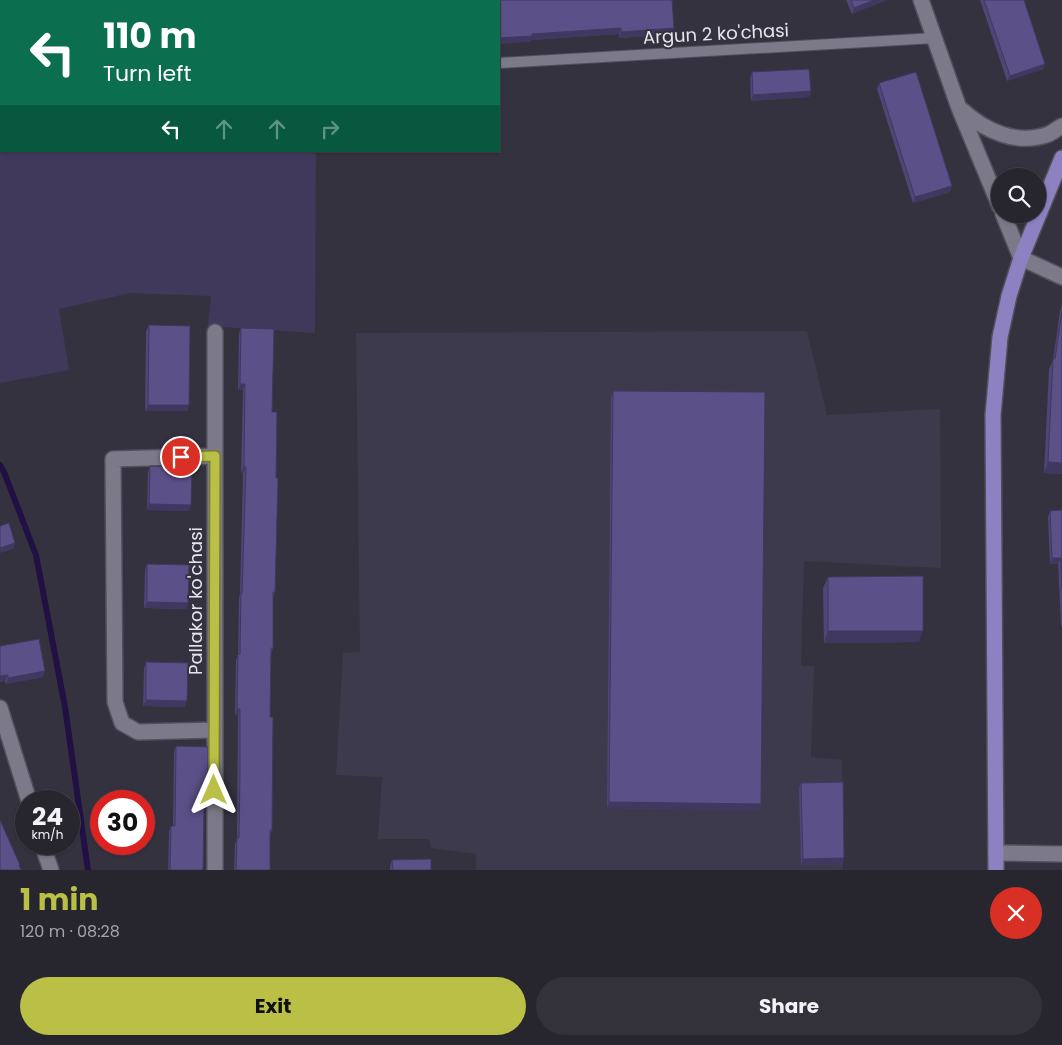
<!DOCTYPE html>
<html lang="en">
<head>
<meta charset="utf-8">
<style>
	body { margin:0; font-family:Poppins,sans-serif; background:#33323b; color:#f1f3f6; height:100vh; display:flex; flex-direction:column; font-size:19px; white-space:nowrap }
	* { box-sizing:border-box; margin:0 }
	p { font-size:16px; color:#a4a5aa }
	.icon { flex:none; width:28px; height:28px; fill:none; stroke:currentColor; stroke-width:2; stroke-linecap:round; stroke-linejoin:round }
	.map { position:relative; height:870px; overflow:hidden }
	.details { display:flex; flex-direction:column; background:#27262f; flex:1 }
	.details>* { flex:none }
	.hud { position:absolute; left:0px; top:0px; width:500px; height:152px; box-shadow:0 1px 4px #0004,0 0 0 1px #43434b; background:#0b6e4f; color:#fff; overflow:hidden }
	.tools { position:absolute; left:991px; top:168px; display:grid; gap:10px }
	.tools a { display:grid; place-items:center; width:55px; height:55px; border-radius:50%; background:#27262f; box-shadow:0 1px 4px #0004,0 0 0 1px #43434b; font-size:25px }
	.speed { position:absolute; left:15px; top:790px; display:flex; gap:10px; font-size:25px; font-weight:700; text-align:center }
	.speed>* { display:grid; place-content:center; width:65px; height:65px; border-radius:50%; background:#27262f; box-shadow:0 1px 4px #0004,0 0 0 1px #43434b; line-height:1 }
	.speed small { font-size:12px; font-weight:400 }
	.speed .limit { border:8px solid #d22; background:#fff; color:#111 }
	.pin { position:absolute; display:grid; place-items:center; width:42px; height:42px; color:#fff; margin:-21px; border:2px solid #fff; border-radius:50%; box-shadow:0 1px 5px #0007 }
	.me { position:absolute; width:55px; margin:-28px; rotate:0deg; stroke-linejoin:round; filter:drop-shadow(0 0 4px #0008) }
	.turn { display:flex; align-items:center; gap:18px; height:105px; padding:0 20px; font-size:22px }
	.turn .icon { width:65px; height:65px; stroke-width:2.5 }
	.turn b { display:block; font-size:35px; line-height:42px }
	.lanes { display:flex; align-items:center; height:48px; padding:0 20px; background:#0003; justify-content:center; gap:25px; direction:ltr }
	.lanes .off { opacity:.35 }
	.round { display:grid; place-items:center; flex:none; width:52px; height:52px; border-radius:26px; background:#33323b }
	.headline { display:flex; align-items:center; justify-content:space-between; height:85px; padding:0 20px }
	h1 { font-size:30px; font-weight:700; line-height:38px; color:#bac046 }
	.button { display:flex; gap:10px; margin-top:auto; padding:10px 20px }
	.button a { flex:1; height:58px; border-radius:30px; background:#bac046; color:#111; font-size:20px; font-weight:700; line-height:58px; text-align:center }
	.button a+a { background:#33323b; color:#f1f3f6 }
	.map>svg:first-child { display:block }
	.built { fill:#3e3a4d }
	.green { fill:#40395c }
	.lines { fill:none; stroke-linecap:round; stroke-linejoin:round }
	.stream { stroke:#211044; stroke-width:6 }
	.lane-casing { stroke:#514f5a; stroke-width:12 }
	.street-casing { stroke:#514f5a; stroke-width:18 }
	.secondary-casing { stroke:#514f5a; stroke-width:18 }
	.primary-casing { stroke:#514f5a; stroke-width:18 }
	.lane { stroke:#7c7a89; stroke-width:10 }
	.street { stroke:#7c7a89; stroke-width:15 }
	.secondary { stroke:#7c7a89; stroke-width:15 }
	.primary { stroke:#8e81c1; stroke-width:15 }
	.wall { fill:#4f4576 }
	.shaded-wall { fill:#403860 }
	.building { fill:#5c5089; stroke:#403860 }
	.route-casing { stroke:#797d2e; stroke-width:12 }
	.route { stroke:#bac046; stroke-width:9 }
	.labels { text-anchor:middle; stroke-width:4; stroke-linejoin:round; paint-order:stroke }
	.street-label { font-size:18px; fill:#e6e5ed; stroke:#34323f }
</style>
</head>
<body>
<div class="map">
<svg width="1062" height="870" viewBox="0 0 1062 870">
	<rect width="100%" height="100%" fill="#34323f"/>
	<!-- built -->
	<path class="built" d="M807,331L827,415L940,409L941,568L804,561L801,666H814L811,757L842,760L843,870H476V854L431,848L429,839H378L382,777L336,775L343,653L360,652L356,333Z"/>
	<!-- green -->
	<path class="green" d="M0,0H278V1H1V151H316L315,333L208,326L211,296L130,293L59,309L69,370L0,383Z"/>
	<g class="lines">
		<!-- stream -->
		<path class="stream" d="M0,465L4,472L36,555L65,707L88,870"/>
		<!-- lane casing -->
		<g class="lane-casing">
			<path id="lane" d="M299,0V1
				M499,63L935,38"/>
		</g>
		<!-- street casing -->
		<g class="street-casing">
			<path id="street" d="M1021,258L1062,277
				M0,708L29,801
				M215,730L138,732L122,723L115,702L113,459L215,456
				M42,844L51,870
				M996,853L1062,854
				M215,870V332"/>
		</g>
		<!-- secondary casing -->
		<g class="secondary-casing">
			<path id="secondary" d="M921,0L959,108L1000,207
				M962,110C985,131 1017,146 1049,134C1053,132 1058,128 1062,126
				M1003,214L1021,258"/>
		</g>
		<!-- primary casing -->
		<g class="primary-casing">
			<path id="primary" d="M996,870L993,415L1000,337L1009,296L1021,258L1062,158"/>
		</g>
		<!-- lane -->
		<use href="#lane" class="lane"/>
		<!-- street -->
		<use href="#street" class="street"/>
		<!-- secondary -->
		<use href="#secondary" class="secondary"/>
		<!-- primary -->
		<use href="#primary" class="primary"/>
	</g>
	<!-- wall -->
	<path class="wall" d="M846,0H886L852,14Z
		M980,0H1024L1045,64L1043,69L1007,81Z
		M499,1L674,28L671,34L619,38V34L531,40L530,42Z
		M752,72L811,91L809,97L751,101L750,78Z
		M879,83L950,192L913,203L877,89Z
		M1062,305V474L1044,473L1049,369L1053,360L1060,311Z
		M149,325L189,405L187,411H145L146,331Z
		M241,328L272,412L276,478L275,592L273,597V648L271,654L270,717L272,830L270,835V870H234L235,844L237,838L238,715H235L236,660L238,654L239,598L240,594L243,473H241L243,390H238L239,334Z
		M613,391L761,804L759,810L607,808L611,397Z
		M150,466L189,511L147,510L148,472Z
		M1062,510V626H1061L1058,564H1050L1048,517L1050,511Z
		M147,564L188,603L186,609L144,608L145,570Z
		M828,577L919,642L824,643L823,588Z
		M0,646L43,677L6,684L5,681L0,682Z
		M146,662L185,707L143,706L144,668Z
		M176,746L206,808H204L203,870H168L169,831L171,826H173L174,752Z
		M801,783L844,858L842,864L801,865L799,788Z
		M392,860L431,870H390V866Z"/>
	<!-- shaded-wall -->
	<path class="shaded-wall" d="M874,0H886L852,14L854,8Z
		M621,28L619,34L531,40L530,42L499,44V38L532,34Z
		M674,28L671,34L619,38L621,32Z
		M1045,64L1043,69L1007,81L1010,76Z
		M811,91L809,97L751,101L753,95Z
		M952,186L950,192L913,203L915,197Z
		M240,384H245L243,390H238Z
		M148,405H189L187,411H145Z
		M1048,462L1062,463V474L1044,473Z
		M244,467H246L243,473H241Z
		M149,504L191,505L189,511L147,510Z
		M15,543L13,549L0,553V548Z
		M1052,558H1061L1058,564H1050Z
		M147,602L188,603L186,609L144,608Z
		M828,631H923L919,642L824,643Z
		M45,671L43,677L6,684L8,678Z
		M8,675L5,681L0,682V676Z
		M146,700L187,701L185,707L143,706Z
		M237,709H240L238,715H235Z
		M204,802H208L206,808H202Z
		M609,802L761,804L759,810L607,808Z
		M844,858L842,864L801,865L803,859Z"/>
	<!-- building -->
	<path class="building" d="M490,0H672L674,28L621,32V28L532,34V36L499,38V1H481Z
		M851,0H874L854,8Z
		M984,0H1024L1045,64L1010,76Z
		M809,69L811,91L753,95L752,72Z
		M916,72L952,186L915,197L879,83Z
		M1062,311V463L1048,462L1053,359H1055Z
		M149,325L190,326L189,405H148Z
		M241,328L274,329L272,412H277L276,478H278L275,592H273V648H271L270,717H273L272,830H270V870H236L237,838H239L240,772V709H237L238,654H240L241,593H242L246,467H244L245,384H240Z
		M613,391L765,392L761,804L609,802Z
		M150,466L192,467L191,505L149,504Z
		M1062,510V588L1061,558H1052L1050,511Z
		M9,523L15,543L0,548V526Z
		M147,564L189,565L188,603L147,602Z
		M923,576V631H828V577Z
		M39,639L45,671L8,678V675L0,676V646Z
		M146,662L188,663L187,701L146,700Z
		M176,746L208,747V802H204L203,870H170L171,826H175Z
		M843,782L844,858L803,859L801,783Z
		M0,820L20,865H19L21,870H0Z
		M431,859V870H393L392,860Z"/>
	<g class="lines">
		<!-- route casing -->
		<g class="route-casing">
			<path id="route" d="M181,457L215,456L214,790"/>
		</g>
		<!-- route -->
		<use href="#route" class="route"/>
	</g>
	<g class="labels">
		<!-- street labels -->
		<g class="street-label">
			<text transform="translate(716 34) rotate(-3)" y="6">Argun 2 ko'chasi</text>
			<text transform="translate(196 601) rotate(-90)" y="6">Pallakor ko'chasi</text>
		</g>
	</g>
</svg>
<div class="tools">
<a><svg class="icon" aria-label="search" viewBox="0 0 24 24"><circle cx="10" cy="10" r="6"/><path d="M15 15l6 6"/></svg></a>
</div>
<div class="speed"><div>24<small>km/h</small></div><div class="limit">30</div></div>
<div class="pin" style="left:181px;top:457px;background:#d93025"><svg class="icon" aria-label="arrive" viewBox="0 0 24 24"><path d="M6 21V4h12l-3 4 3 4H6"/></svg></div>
<svg class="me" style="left:214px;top:790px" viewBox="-20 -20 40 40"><path d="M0-17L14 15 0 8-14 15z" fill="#bac046" stroke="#fff" stroke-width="4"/></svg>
<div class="hud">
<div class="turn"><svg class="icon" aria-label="left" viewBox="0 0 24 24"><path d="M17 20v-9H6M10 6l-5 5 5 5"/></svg><div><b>110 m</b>Turn left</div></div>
<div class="lanes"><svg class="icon" aria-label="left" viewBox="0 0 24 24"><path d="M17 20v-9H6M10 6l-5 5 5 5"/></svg><svg class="icon off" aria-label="ahead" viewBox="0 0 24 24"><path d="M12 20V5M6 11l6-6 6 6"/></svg><svg class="icon off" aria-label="ahead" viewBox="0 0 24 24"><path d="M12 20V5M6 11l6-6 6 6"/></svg><svg class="icon off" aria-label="right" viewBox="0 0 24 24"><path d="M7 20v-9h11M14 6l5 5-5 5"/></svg></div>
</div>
</div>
<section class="details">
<div class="headline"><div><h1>1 min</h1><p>120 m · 08:28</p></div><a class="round" style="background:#d93025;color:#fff"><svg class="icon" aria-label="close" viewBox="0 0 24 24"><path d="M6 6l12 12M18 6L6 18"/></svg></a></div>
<div class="button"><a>Exit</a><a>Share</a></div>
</section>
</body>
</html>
